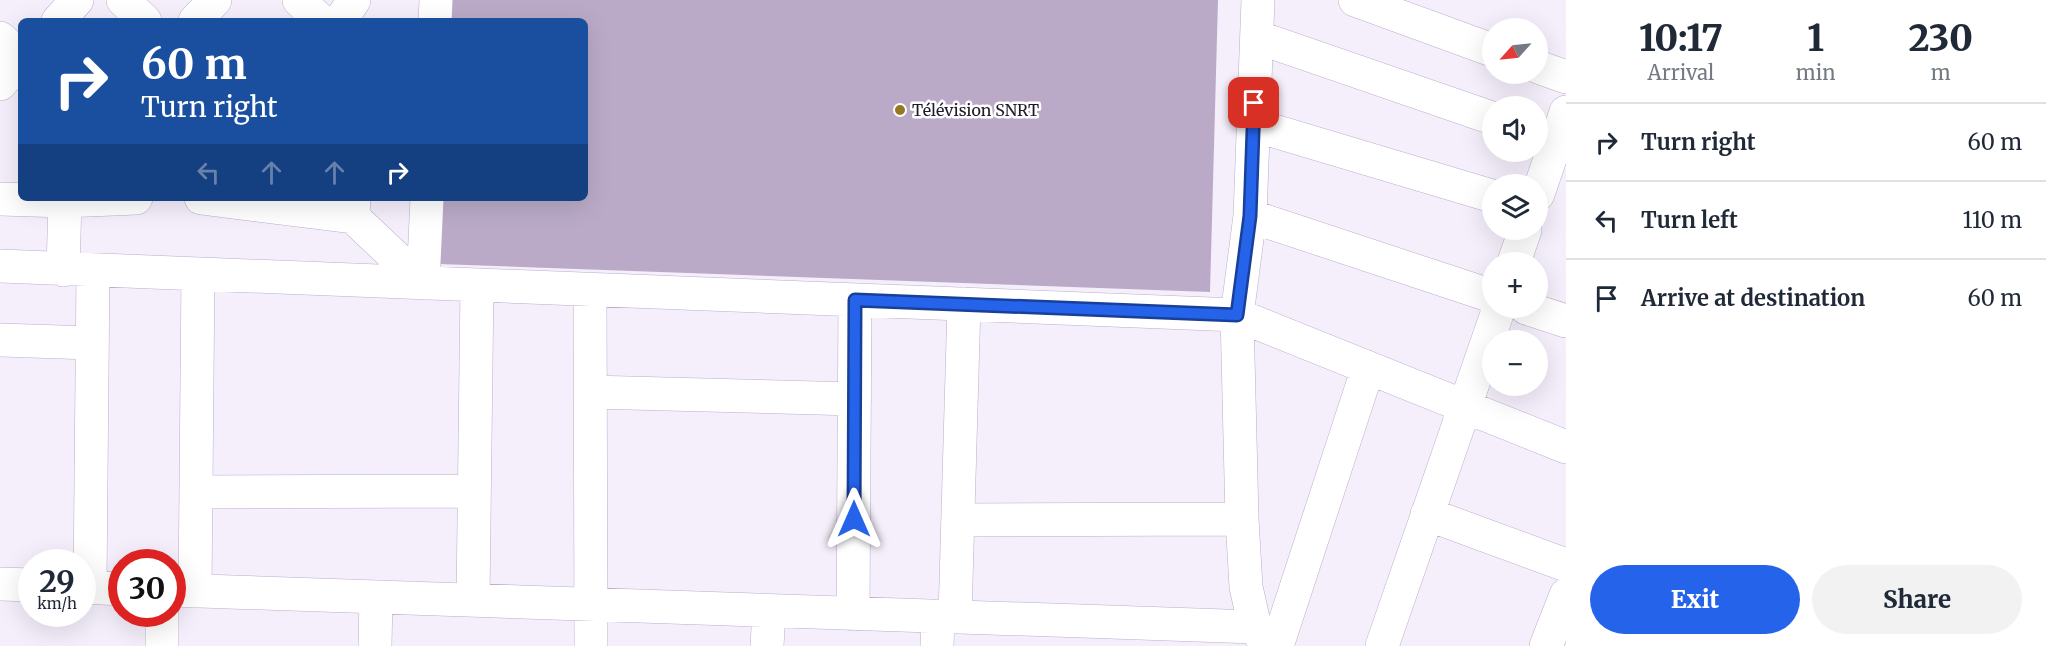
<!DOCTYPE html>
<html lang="en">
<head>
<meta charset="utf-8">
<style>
	body { margin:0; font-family:Merriweather,serif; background:#f2f2f3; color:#1f2937; height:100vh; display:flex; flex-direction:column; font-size:22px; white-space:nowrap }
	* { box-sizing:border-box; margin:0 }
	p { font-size:20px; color:#747a83 }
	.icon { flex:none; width:33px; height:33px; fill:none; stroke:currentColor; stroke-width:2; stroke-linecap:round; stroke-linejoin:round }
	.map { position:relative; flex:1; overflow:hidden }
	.sheet { display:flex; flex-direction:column; background:#fff; width:480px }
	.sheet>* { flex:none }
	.top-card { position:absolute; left:18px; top:18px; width:570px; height:183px; border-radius:9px; box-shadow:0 6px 24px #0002; background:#1a4fa0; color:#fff; overflow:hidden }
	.needle { width:39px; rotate:243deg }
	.fabs { position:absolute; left:1482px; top:18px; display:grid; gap:12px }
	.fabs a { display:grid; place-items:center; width:66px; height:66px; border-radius:50%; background:#fff; box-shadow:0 6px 24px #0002; font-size:30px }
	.speed { position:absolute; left:18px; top:549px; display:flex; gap:12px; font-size:30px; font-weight:700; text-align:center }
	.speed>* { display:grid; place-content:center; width:78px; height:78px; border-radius:50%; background:#fff; box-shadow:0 6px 24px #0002; line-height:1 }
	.speed small { font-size:15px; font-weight:400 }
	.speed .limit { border:9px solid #d22; background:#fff; color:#111 }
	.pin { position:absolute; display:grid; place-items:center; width:51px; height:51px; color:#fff; margin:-26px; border-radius:12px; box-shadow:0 3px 9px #0006 }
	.me { position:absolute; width:66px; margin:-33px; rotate:0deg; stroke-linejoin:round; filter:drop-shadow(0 0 4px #0008) }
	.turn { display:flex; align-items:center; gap:21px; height:126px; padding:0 24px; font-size:27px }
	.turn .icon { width:78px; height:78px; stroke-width:2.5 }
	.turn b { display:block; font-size:42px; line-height:51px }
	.lanes { display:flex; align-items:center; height:57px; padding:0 24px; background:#0003; justify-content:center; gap:30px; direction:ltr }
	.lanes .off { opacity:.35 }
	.eta { display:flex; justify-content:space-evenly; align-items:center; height:102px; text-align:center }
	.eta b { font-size:36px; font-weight:800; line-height:42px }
	.cta { display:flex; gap:12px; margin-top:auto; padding:12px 24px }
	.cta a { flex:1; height:69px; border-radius:36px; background:#2563eb; color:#fff; font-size:24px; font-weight:800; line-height:69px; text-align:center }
	.cta a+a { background:#f2f2f3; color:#1f2937 }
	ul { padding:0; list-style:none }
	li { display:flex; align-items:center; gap:18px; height:78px; padding:0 24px; border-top:2px solid #e0e1e3 }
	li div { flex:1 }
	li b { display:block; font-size:22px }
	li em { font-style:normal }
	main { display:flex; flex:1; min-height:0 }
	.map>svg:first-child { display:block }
	.building { fill:#baaac8 }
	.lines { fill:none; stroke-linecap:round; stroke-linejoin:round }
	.minor-casing { stroke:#bdadcb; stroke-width:34 }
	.minor { stroke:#fff; stroke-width:33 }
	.route-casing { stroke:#184099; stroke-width:15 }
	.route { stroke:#2563eb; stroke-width:10 }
	.poi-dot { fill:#947921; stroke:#fff; stroke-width:2 }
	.labels { text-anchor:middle; stroke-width:5; stroke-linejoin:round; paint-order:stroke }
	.poi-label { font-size:16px; fill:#201a25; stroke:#fff; text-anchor:start }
</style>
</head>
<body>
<main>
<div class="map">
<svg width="1566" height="646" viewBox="0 0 1566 646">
	<rect width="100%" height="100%" fill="#f5effb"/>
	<!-- building -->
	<path class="building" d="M447,0H1218L1210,292L438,264L440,198H585V21H447Z"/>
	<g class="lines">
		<!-- minor casing -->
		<g class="minor-casing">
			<path id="minor" d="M123,0L145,21
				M299,0L321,21
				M1258,0L1250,216L1237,315L1242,519L1246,587L1255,627L1266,644
				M1355,0L1492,50
				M58,21L77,0
				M195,21L215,0
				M340,21L354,0
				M435,21L436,0
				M1257,37L1492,118
				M0,38L21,57
				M1538,67L1566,77
				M0,84L21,61
				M1254,125L1492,196
				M1538,194L1566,112
				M201,198L353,217L354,198
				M0,199L65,201L136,198
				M337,202L423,283
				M1250,216L1492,296
				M1514,262L1525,230
				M0,266L1237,315L1566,447
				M63,270L65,201
				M423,283L427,198
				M590,290L591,646
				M1526,308L1566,321
				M0,340L92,343
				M590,392L855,399
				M196,492L474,491
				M1427,514L1566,565
				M958,520L1242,519
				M0,584L32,585
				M82,587L122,589
				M90,587L93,270
				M172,590L1255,627
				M195,591L198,274
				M473,600L477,285
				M853,614L855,300
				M955,617L964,304
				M162,646V614
				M375,646L376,597
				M767,646L769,611
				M937,646L938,616
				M1277,646L1368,368
				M1382,646L1499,308
				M1546,646L1566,595"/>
		</g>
		<!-- minor -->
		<use href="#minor" class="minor"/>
	</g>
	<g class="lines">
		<!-- route casing -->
		<g class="route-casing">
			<path id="route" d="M854,519L855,300L1237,315L1250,216L1254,103"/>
		</g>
		<!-- route -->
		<use href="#route" class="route"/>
	</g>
	<!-- markers -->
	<circle class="poi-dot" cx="900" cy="110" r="6"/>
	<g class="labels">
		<!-- poi labels -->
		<g class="poi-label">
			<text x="912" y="116">Télévision SNRT</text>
		</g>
	</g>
</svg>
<div class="fabs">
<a><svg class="needle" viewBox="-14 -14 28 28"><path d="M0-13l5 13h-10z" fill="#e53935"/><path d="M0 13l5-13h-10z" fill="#747a83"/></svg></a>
<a><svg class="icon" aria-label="sound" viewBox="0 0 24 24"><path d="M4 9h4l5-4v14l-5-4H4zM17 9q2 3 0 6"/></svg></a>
<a><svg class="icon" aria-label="layers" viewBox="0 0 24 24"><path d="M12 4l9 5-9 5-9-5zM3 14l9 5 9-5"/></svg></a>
<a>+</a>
<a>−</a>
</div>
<div class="speed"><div>29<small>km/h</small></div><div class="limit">30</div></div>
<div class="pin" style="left:1254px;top:103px;background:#d93025"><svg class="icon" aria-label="arrive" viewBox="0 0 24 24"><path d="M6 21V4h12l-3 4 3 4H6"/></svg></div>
<svg class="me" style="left:854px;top:519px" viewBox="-20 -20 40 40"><path d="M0-17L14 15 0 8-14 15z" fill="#2563eb" stroke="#fff" stroke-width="4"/></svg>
<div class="top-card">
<div class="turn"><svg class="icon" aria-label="right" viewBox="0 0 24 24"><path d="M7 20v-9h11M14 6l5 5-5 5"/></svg><div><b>60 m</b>Turn right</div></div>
<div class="lanes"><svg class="icon off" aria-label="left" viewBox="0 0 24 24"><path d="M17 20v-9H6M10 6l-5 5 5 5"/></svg><svg class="icon off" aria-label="ahead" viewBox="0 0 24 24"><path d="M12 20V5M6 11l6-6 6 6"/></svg><svg class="icon off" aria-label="ahead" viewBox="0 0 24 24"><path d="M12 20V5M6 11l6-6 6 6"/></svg><svg class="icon" aria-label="right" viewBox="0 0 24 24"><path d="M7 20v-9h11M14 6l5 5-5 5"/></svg></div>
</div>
</div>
<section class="sheet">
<div class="eta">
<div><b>10:17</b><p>Arrival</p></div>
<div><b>1</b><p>min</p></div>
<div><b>230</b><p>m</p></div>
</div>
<ul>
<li><svg class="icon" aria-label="right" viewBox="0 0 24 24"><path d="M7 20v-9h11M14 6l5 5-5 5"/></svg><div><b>Turn right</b></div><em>60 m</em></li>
<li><svg class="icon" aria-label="left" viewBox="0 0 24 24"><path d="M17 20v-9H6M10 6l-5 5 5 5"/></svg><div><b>Turn left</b></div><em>110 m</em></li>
<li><svg class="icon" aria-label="arrive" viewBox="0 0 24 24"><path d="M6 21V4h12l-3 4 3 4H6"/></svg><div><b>Arrive at destination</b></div><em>60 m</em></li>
</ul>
<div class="cta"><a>Exit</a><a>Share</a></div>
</section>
</main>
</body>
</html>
